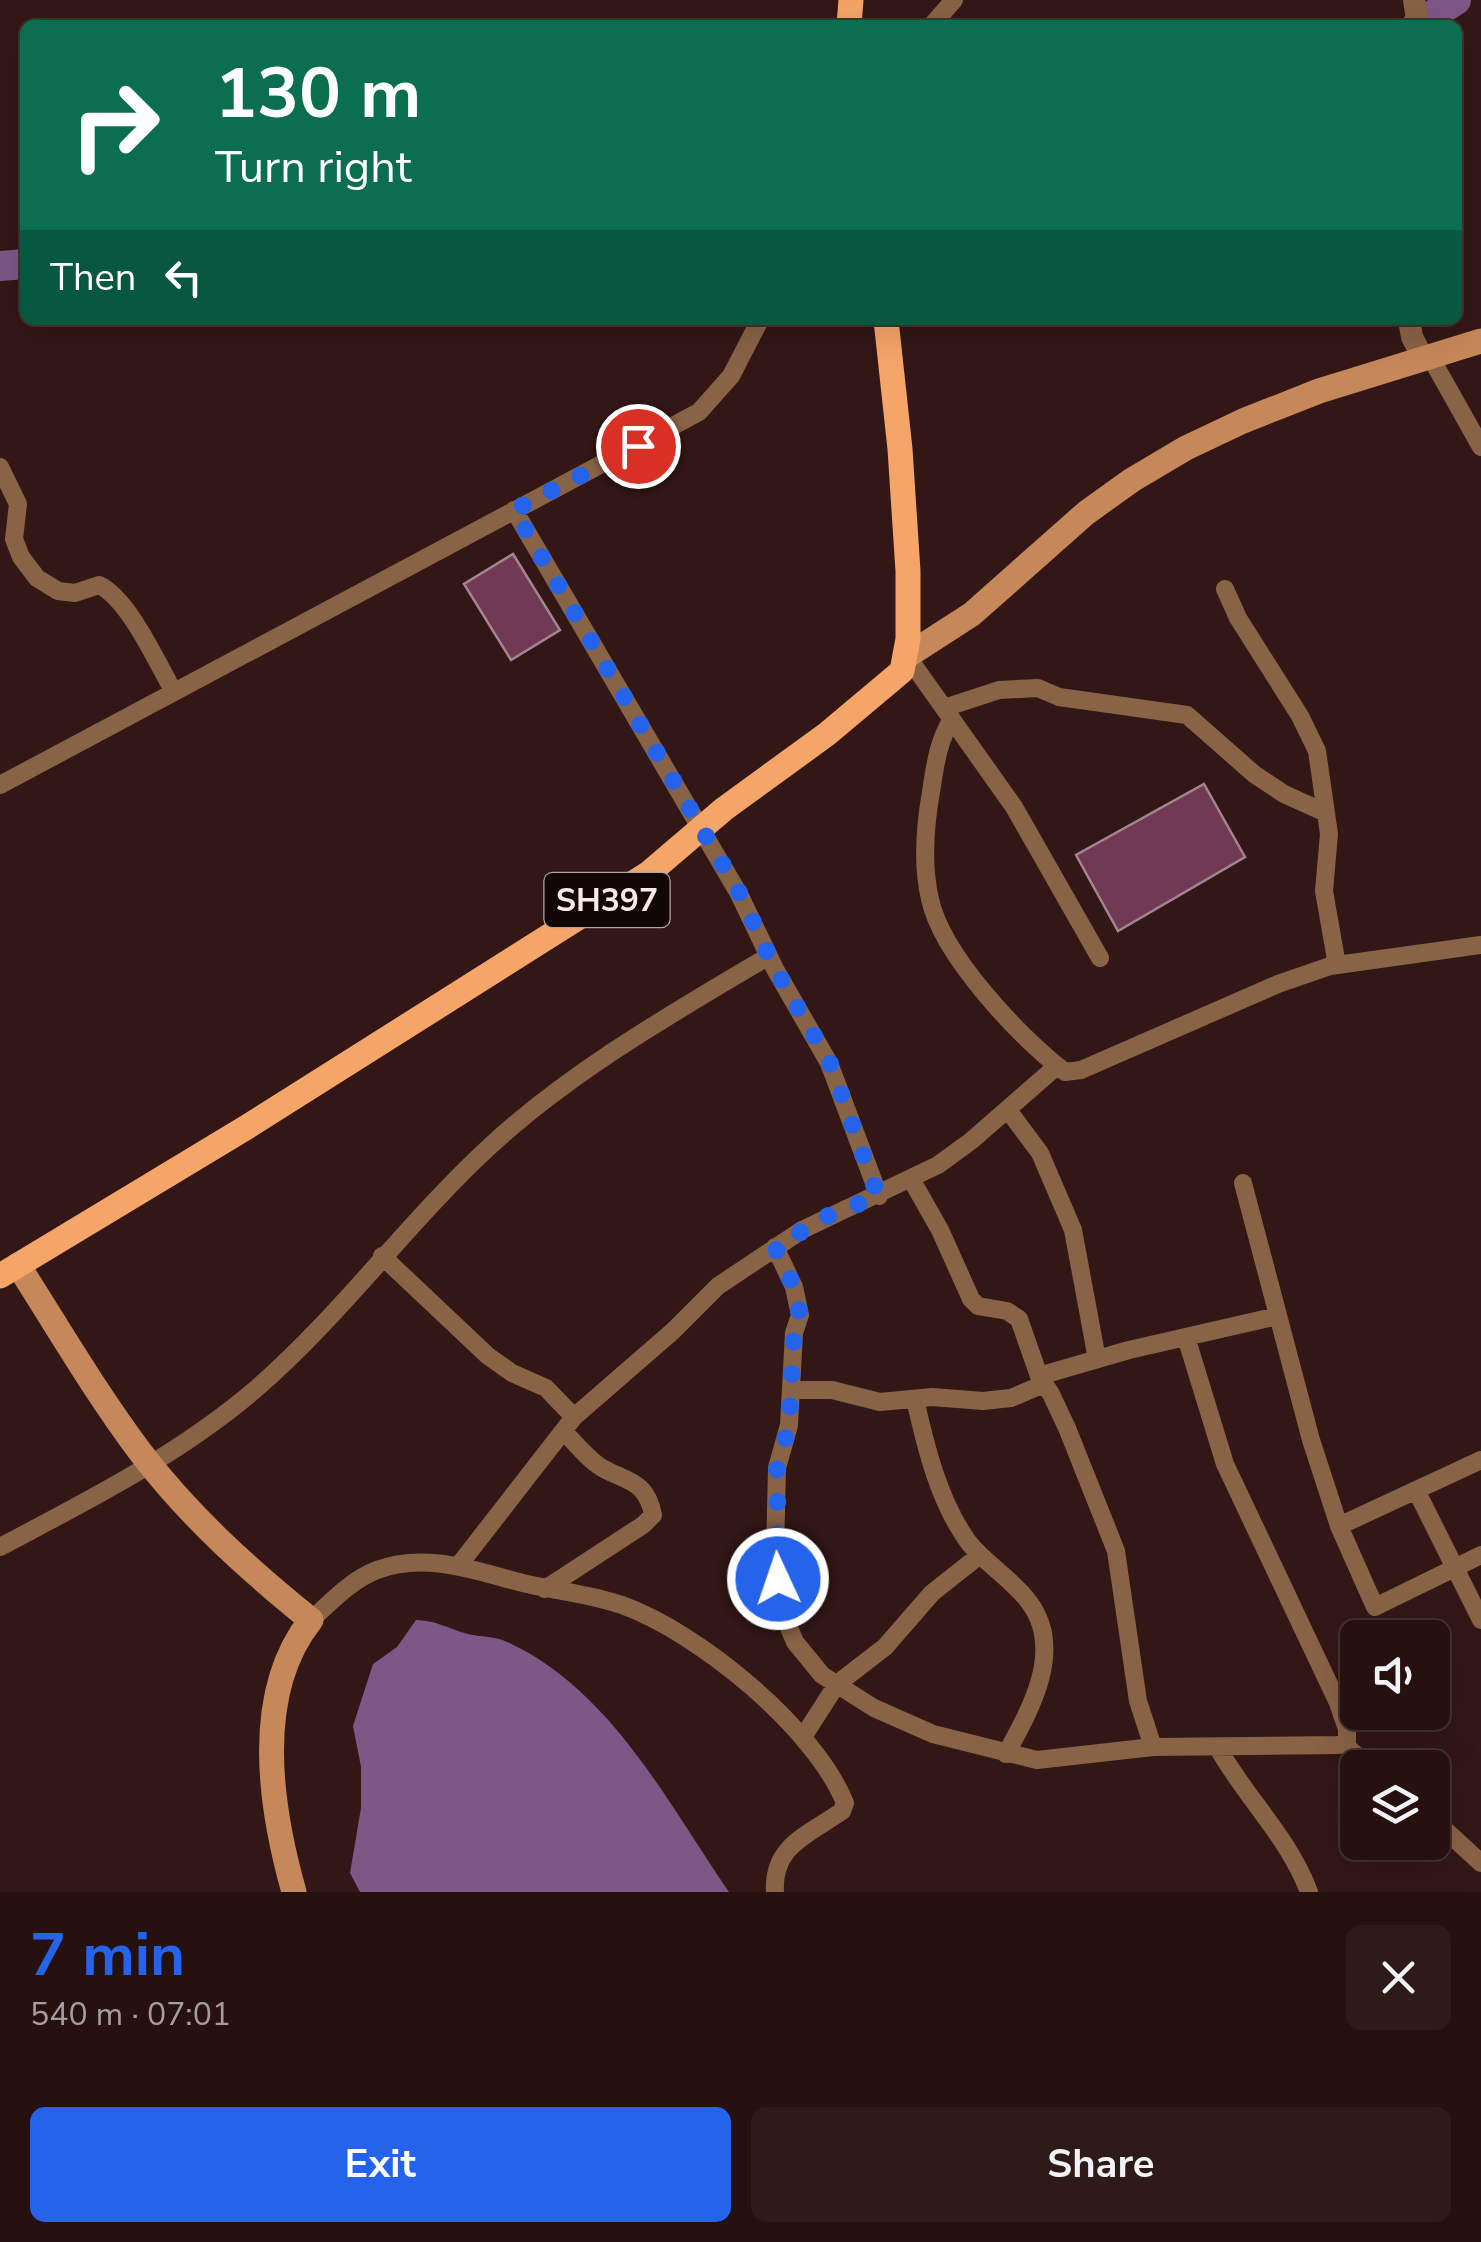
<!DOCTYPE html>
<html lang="en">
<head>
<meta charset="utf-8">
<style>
	body { margin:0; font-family:"Nunito Sans",sans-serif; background:#2e1a19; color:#f1f3f6; height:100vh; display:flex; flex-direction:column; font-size:38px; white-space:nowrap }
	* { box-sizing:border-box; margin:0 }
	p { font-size:32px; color:#a49d9f }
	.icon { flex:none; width:55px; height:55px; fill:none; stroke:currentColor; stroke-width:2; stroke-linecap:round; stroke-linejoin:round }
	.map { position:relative; height:1892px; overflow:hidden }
	.sheet { display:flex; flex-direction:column; background:#261110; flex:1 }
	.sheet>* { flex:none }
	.guide { position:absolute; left:20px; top:20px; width:1442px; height:305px; border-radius:15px; box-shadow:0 10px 40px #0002,0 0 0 2px #423130; background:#0b6e4f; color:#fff; overflow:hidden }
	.fabs { position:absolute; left:1340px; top:1620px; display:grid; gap:20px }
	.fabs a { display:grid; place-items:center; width:110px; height:110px; border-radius:15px; background:#261110; box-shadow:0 10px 40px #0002,0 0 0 2px #423130; font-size:50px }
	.pin { position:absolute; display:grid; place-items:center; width:85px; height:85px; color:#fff; margin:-42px; border:5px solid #fff; border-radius:50%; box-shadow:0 2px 10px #0007 }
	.me { position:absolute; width:110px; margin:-55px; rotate:357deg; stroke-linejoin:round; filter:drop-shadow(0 0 8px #0008) }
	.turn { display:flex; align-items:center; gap:35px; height:210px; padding:0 30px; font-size:45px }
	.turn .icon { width:130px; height:130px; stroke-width:2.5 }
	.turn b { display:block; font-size:70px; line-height:85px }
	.then { display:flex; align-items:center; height:95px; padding:0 30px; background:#0003; gap:20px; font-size:38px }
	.round { display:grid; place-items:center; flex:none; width:105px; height:105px; border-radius:15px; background:#2e1a19 }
	.head { display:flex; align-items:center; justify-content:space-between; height:170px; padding:0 30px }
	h1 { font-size:60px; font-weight:700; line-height:75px; color:#2563eb }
	.cta { display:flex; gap:20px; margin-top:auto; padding:20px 30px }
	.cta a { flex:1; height:115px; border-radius:15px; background:#2563eb; color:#fff; font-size:40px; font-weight:700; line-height:115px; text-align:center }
	.cta a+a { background:#2e1a19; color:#f1f3f6 }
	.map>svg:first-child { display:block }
	.water { fill:#7d5887 }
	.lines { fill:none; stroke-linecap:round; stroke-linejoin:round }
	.river { stroke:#7d5887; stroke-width:30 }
	.building { fill:#713a54; stroke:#a48491; stroke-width:2.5 }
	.minor { stroke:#896346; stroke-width:18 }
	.tertiary { stroke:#896346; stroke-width:22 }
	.secondary { stroke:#c6885a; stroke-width:25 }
	.primary { stroke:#f5a568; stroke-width:25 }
	.route { stroke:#2563eb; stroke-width:18; stroke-dasharray:0 32.4 }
	.labels { text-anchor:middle; stroke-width:10; stroke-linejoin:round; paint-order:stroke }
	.shield { fill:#120706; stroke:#b6a4a3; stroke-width:2.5 }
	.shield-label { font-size:32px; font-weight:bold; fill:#fce8e6 }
</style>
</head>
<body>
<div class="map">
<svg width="1481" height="1892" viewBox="0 0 1481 1892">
	<rect width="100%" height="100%" fill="#321716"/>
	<!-- water -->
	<path class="water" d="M416,1620C435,1620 449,1629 468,1634C480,1637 494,1636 505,1641C610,1688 667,1802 729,1892H360L350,1873L361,1808V1767L353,1726L373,1664L397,1647Z"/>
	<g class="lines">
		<!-- river -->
		<path class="river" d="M1417,25L1456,0
			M0,266L25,264"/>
	</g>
	<!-- building -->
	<path class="building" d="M513,554L560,630L511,660L464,584Z
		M1204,784L1245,857L1118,931L1076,855Z"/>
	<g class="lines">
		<!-- minor -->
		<path class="minor" d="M932,25L954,0
			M1431,358L1481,447
			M0,467L18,504L14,539L21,557L37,578L58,591L75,593L99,585C129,599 157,663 174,692
			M514,510L739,894L775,969L829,1063L879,1196
			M1225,589L1238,618L1300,716L1317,751L1329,834L1324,891L1337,965
			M907,656L1014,807L1100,958
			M944,708L999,690L1038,688L1059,697L1187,715L1254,774L1284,794L1324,812
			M952,719C938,741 935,766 931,792C925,826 922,865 930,899C942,956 1020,1037 1065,1072L1081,1070L1278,984L1330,966L1481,945
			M0,785L699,412L731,376L760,320
			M1008,1110L1040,1153L1073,1230L1097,1359
			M911,1179L940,1230L971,1299L978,1306L1007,1311L1019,1319L1039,1376L1051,1394L1067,1428L1116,1551L1138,1701L1153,1747
			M1243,1183L1311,1440L1339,1526L1375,1607L1481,1555
			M775,1247L794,1287L800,1315L794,1333L789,1425L777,1468L775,1552L780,1606L795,1642L822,1675L874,1708L933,1734L1037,1760L1153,1747L1338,1745L1347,1741V1729L1338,1703L1225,1464L1186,1337
			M382,1256L488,1356L512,1373L546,1388L574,1417
			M1039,1376L1129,1350L1277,1316
			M792,1390H832L880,1402L932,1397L983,1401L1011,1398L1044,1384
			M915,1399C926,1448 939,1502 969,1543C987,1565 1013,1580 1029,1602C1065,1650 1030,1710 1006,1754
			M1416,1490L1481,1620
			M1339,1526L1481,1460
			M0,1547C89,1500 180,1454 257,1388C341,1315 407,1223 488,1148C571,1071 673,1013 769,956
			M459,1565L574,1417L673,1331L718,1286L802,1230L938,1165L971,1141L1057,1066
			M545,1589L643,1525L653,1515C647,1482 629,1482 604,1469C589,1461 576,1443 563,1431
			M311,1620C331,1602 351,1580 377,1570C424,1552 473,1570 519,1582C553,1591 588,1593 622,1605C698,1632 815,1728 845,1803L842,1811C808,1835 772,1846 775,1892
			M803,1737L837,1684L885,1647L932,1593L980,1555
			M1343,1743L1370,1768
			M1218,1748C1246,1798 1289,1838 1309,1892
			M1432,1818L1481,1863"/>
		<!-- tertiary -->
		<path class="tertiary" d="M1414,0L1418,25
			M1409,320L1412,337L1424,360"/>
		<!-- secondary -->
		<path class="secondary" d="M907,656L972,614L1086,513L1132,480L1186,448L1243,421L1319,391L1481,341
			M18,1265C58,1328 96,1393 141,1453C190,1517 249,1570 311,1620C252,1694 270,1807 294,1892"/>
		<!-- primary -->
		<path class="primary" d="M849,25L851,0
			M0,1276L247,1127L649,873L724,809L827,734L902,671L908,639V571L900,449L886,320"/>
	</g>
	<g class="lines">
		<!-- route -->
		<path class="route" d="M638,446L514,510L740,894L775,969L830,1063L878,1196L828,1216L775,1247L794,1287L800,1315L794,1332L789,1426L777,1468L778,1579"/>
	</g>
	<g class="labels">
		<!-- shield labels -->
		<rect class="shield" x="544.5" y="873" width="125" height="54" rx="8"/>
		<g class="shield-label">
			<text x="607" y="911">SH397</text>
		</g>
	</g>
</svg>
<div class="fabs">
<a><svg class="icon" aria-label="sound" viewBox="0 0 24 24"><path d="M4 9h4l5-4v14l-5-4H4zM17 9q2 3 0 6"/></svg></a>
<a><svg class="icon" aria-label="layers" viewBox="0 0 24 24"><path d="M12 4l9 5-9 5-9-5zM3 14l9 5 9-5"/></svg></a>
</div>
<div class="pin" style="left:638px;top:446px;background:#d93025"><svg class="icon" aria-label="arrive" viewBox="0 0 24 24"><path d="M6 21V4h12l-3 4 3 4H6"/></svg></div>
<svg class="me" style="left:778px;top:1579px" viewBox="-20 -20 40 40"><circle r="17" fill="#2563eb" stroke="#fff" stroke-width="3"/><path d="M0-11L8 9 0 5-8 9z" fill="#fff"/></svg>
<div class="guide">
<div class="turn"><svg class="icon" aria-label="right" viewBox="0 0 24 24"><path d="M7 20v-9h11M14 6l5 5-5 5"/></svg><div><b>130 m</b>Turn right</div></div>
<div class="then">Then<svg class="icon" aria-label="left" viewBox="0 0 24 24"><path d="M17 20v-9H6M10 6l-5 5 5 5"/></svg></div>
</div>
</div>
<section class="sheet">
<div class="head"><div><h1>7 min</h1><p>540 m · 07:01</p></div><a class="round"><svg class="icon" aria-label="close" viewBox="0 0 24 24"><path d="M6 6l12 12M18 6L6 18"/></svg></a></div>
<div class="cta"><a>Exit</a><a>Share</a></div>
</section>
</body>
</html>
